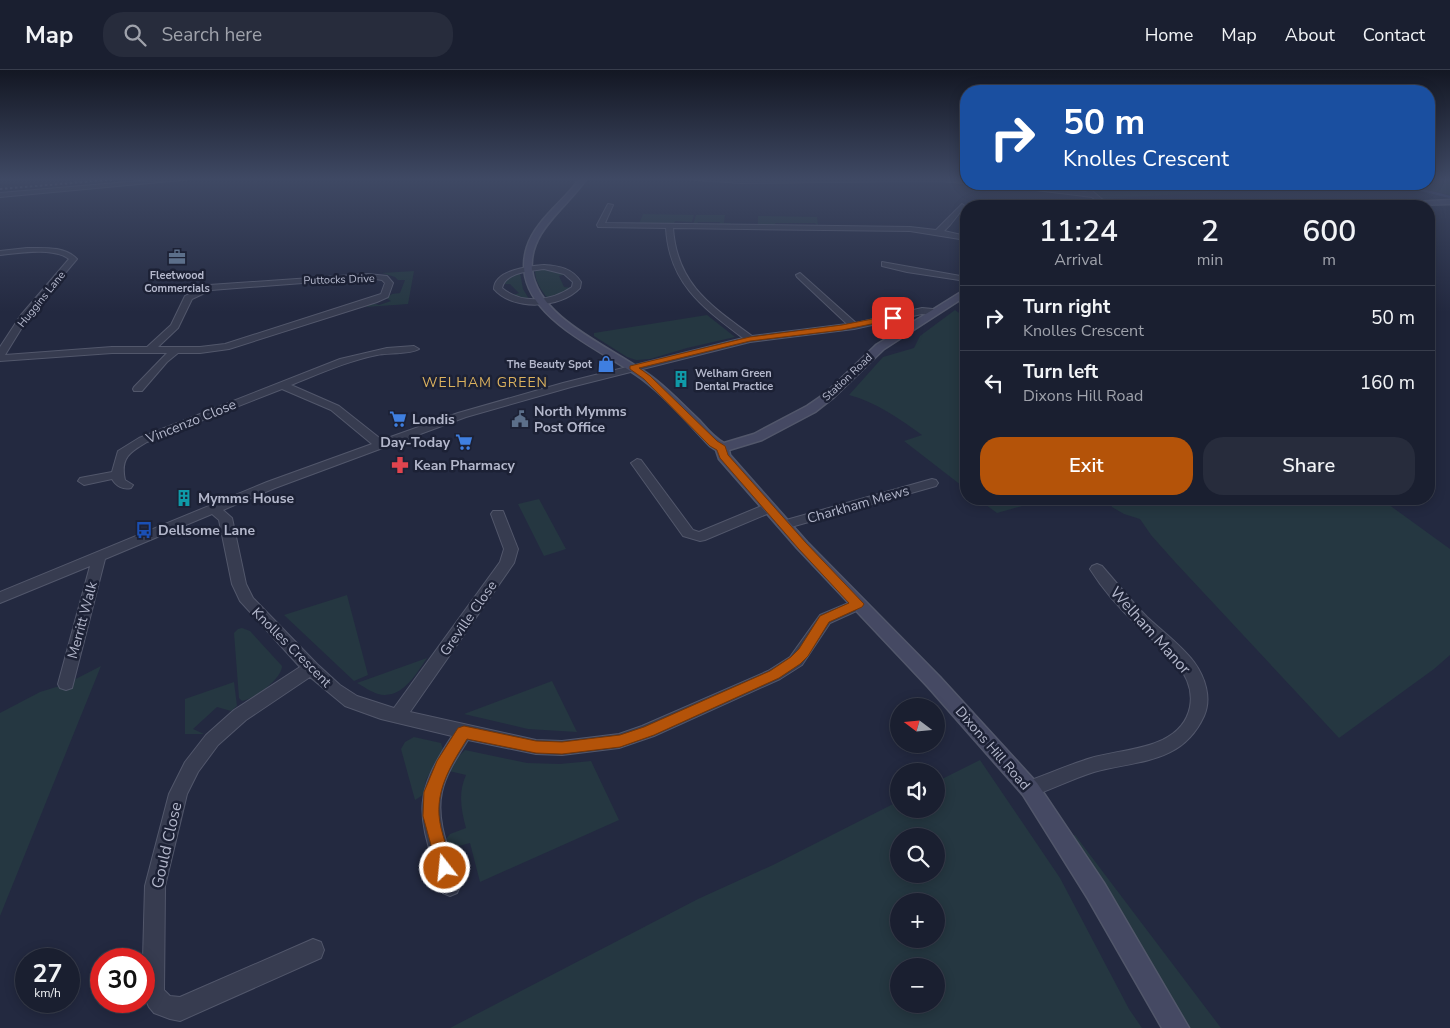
<!DOCTYPE html>
<html lang="en">
<head>
<meta charset="utf-8">
<style>
	body { margin:0; font-family:"Nunito Sans",sans-serif; background:#272c3c; color:#f1f3f6; height:100vh; display:flex; flex-direction:column; font-size:19px; white-space:nowrap }
	* { box-sizing:border-box; margin:0 }
	p { font-size:16px; color:#9fa2ab }
	.icon { flex:none; width:28px; height:28px; fill:none; stroke:currentColor; stroke-width:2; stroke-linecap:round; stroke-linejoin:round }
	.map { position:relative; flex:1; overflow:hidden }
	.details { position:absolute; left:960px; top:130px; width:475px; height:305px; display:flex; flex-direction:column; background:#1a1f30; border-radius:20px; box-shadow:0 2px 12px #0003,0 0 0 1px #383d4c }
	.details>* { flex:none }
	.hud { position:absolute; left:960px; top:15px; width:475px; height:105px; border-radius:20px; box-shadow:0 2px 12px #0003,0 0 0 1px #383d4c; background:#1a4fa0; color:#fff; overflow:hidden }
	.needle { width:32px; rotate:286deg }
	.tools { position:absolute; left:890px; top:628px; display:grid; gap:10px }
	.tools a { display:grid; place-items:center; width:55px; height:55px; border-radius:50%; background:#1a1f30; box-shadow:0 2px 12px #0003,0 0 0 1px #383d4c; font-size:25px }
	.speed { position:absolute; left:15px; top:878px; display:flex; gap:10px; font-size:25px; font-weight:700; text-align:center }
	.speed>* { display:grid; place-content:center; width:65px; height:65px; border-radius:50%; background:#1a1f30; box-shadow:0 2px 12px #0003,0 0 0 1px #383d4c; line-height:1 }
	.speed small { font-size:12px; font-weight:400 }
	.speed .limit { border:8px solid #d22; background:#fff; color:#111 }
	.pin { position:absolute; display:grid; place-items:center; width:42px; height:42px; color:#fff; margin:-21px; border-radius:10px; box-shadow:0 2px 8px #0006 }
	.me { position:absolute; width:55px; margin:-28px; rotate:344deg; stroke-linejoin:round; filter:drop-shadow(0 0 4px #0008) }
	.turn { display:flex; align-items:center; gap:18px; height:105px; padding:0 20px; font-size:22px }
	.turn .icon { width:65px; height:65px; stroke-width:2.5 }
	.turn b { display:block; font-size:35px; line-height:42px }
	.eta { display:flex; justify-content:space-evenly; align-items:center; height:85px; text-align:center }
	.eta b { font-size:30px; font-weight:600; line-height:35px }
	.action { display:flex; gap:10px; margin-top:auto; padding:10px 20px }
	.action a { flex:1; height:58px; border-radius:20px; background:#b45309; color:#fff; font-size:20px; font-weight:600; line-height:58px; text-align:center }
	.action a+a { background:#272c3c; color:#f1f3f6 }
	ul { padding:0; list-style:none }
	li { display:flex; align-items:center; gap:15px; height:65px; padding:0 20px; border-top:1px solid #383d4c }
	li div { flex:1 }
	li b { display:block; font-size:19px }
	li em { font-style:normal }
	header { display:flex; align-items:center; gap:30px; box-sizing:border-box; height:70px; padding:0 25px; background:#1a1f30; border-bottom:1px solid #383d4c }
	header strong { font-size:24px }
	nav { display:flex; gap:28px; margin-inline-start:auto; font-size:18px }
	.search { width:350px; height:45px; background:#272c3c; display:flex; align-items:center; gap:12px; box-sizing:border-box; padding:0 18px; border-radius:20px; color:#9fa2ab; font-size:19px }
	.map>svg:first-child { display:block }
	.green { fill:#253741; fill-rule:evenodd }
	.lines { fill:none; stroke-linecap:round; stroke-linejoin:round }
	.stream { stroke:#343d66; stroke-width:2.5 }
	.street-casing { stroke:#52576b; stroke-width:2 }
	.secondary-casing { stroke:#52576b; stroke-width:3 }
	.street { fill:#373c50; fill-rule:evenodd }
	.secondary { fill:#454963; fill-rule:evenodd }
	.rail { stroke:#595e77; stroke-width:2; stroke-dasharray:2.5 2.5; stroke-linecap:butt }
	.route { fill:#b45309; stroke:#753606 }
	.labels { text-anchor:middle; stroke-width:5; stroke-linejoin:round; paint-order:stroke }
	.far-poi-label { font-size:11px; font-weight:bold; fill:#b3b7cb; stroke:#1c2135 }
	.far-street-label { font-size:11px; fill:#b3b7cb; stroke:#1c2135 }
	.far-quarter-label { font-size:14px; letter-spacing:1px; fill:#dbb15e; stroke:#1c2135 }
	.poi-label { font-size:14px; font-weight:bold; fill:#b3b7cb; stroke:#1c2135; text-anchor:start }
	.street-label { font-size:14px; fill:#b3b7cb; stroke:#1c2135 }
	.near-street-label { font-size:16px; fill:#b3b7cb; stroke:#1c2135 }
</style>
</head>
<body>
<header>
<strong>Map</strong>
<div class="search"><svg class="icon" aria-label="search" viewBox="0 0 24 24"><circle cx="10" cy="10" r="6"/><path d="M15 15l6 6"/></svg>Search here</div>
<nav><a>Home</a><a>Map</a><a>About</a><a>Contact</a></nav>
</header>
<div class="map">
<svg width="1450" height="958" viewBox="0 0 1450 958">
	<rect width="100%" height="100%" fill="#232940"/>
	<!-- green -->
	<path class="green" d="M1429,108H1450V125L1405,114H1429Z
		M1085,114H1284L1289,115L1263,119L1103,129Z
		M643,144L694,145L692,152L675,151L674,154H639Z
		M696,145H725L724,153H731V155H720V152H698L697,155H693Z
		M758,146L817,147L818,156L815,153H775V155H758Z
		M543,198L566,204L559,206L564,217L573,218L548,229C541,220 535,211 535,200Z
		M414,201L408,234L366,237L373,233L379,235L391,231L386,228L392,224L400,223L405,210H398L395,207L382,203Z
		M520,203L523,219L529,229L513,225L519,223L510,214H502L513,205Z
		M955,240L966,248V419L904,371L922,365C900,349 876,332 849,325L883,287L914,278L920,266Z
		M707,245L735,267L687,278L650,289L636,290L627,287L594,266V263Z
		M539,429L566,479L544,486L518,434Z
		M978,429H1020L1022,436L997,443Z
		M1108,429H1381L1450,479V585L1434,599L1339,668L1175,492L1151,465L1140,449L1124,444L1112,437Z
		M347,525L368,605L354,611L284,545Z
		M242,558L250,561L282,596C282,609 254,629 242,631L239,628L234,563L238,559Z
		M427,588C416,604 402,630 378,624C371,622 363,616 357,613Z
		M101,596L0,846V643L40,622L66,614Z
		M552,611L577,662L528,659L464,644Z
		M234,612L237,636L231,641L217,637L193,659L204,664H185V629Z
		M414,667L441,673L443,679L426,710L423,725L415,730L401,679L405,672Z
		M465,680L527,693L560,694L591,691L619,750L480,812L470,773L459,776L448,773L446,769L450,764L466,758C461,739 458,723 466,705L449,701L456,689Z
		M980,690L1060,808L1129,939L1142,958H450L698,829L773,795L899,731V739H936V712ZM899,766H936V804H899ZM899,831H936V869H899ZM899,896H936V934H899Z
		M1075,765L1221,958H1189L1067,767Z"/>
	<g class="lines">
		<!-- stream -->
		<path class="stream" d="M1399,114L1450,127"/>
		<!-- street casing -->
		<g class="street-casing">
			<path id="street" d="M175,108H203L0,127V123Z
				M670,108H953L966,109V113L936,111L740,113Z
				M989,114H1007L1087,122L1078,114H1084L1110,136H1103L1092,127Z
				M1018,133L1020,134V136H1014Z
				M608,134L613,135L605,153L910,157L936,160L962,134L965,136L950,155L944,161L966,166V170L910,161L673,158C677,214 710,235 752,266L847,254L797,207L796,205L800,203L856,253L922,238L933,239L937,242L933,245L922,244L854,259L750,272L571,317L466,347L275,418L223,440L232,448L246,514L253,528L317,594L340,615L357,626L394,638L500,492L504,479L491,444L493,441H503L518,479L514,493L410,642L536,670L562,671L619,664L642,656L768,601L790,587L820,545L858,529L863,530L865,534L863,538L830,553L802,595L780,609L654,666L619,678L562,685L536,684L468,670C458,686 446,703 442,722C435,753 452,786 460,816L457,823L450,826L443,823L440,816C420,746 409,731 452,666L381,649L345,636L310,607L246,650L218,675L198,702L187,724L165,816L164,920L170,926L180,927L313,869L321,872L324,880L321,888L180,951L170,949L154,943L149,937L144,926L143,889L145,816L169,724L185,692L206,665L234,640L300,597L240,531L232,514L219,450L212,444L105,489L72,618L66,620L60,618L58,614L90,496L0,533V522L267,412L372,374L331,340L282,319L147,372C130,382 120,388 125,410L133,415L131,418C123,420 116,416 112,409L84,415L78,411L80,408L112,402L118,381L139,368L340,289L387,278L414,276L419,279C412,284 387,283 377,285C347,291 319,304 291,315L339,336L382,370L458,343L563,313L743,268C702,237 669,213 666,158L598,157L597,155Z
				M27,178C44,178 65,176 77,189L29,246L5,285L112,277H147L171,255L185,226L209,215L368,204L387,206L393,213L388,227L377,232L229,279L200,283H178L167,292L142,321H134L133,319L134,317L167,283H112L0,291V277L21,245L69,189C54,177 18,183 0,185V181ZM368,208L382,210L385,213L381,224L225,274L200,277H158L178,258L192,229L211,220Z
				M882,192L966,207V211L907,202L882,196Z
				M544,195C559,196 572,198 581,212L580,218C560,239 513,241 494,219C494,200 530,196 544,195ZM544,199L564,204L573,212L572,217C552,231 522,235 502,218C505,202 531,201 544,199Z
				M637,389L641,390L693,460L699,462L764,435H774L775,438L774,441L705,470L700,471L683,466L631,393Z
				M932,409L936,410L938,413L936,416L784,459L777,455L779,452Z
				M1097,494L1102,496C1117,513 1131,531 1147,547C1163,562 1181,575 1194,592C1205,607 1212,628 1204,646C1182,694 1138,690 1094,702C1072,709 1052,719 1030,727L1023,725L1021,719L1023,713C1046,705 1068,695 1091,688C1124,678 1181,680 1190,637C1193,621 1187,606 1177,594C1166,581 1152,569 1139,557C1121,540 1103,520 1090,499L1092,496Z"/>
		</g>
		<!-- secondary casing -->
		<g class="secondary-casing">
			<path id="secondary" d="M580,108H587C568,137 528,161 532,200C538,252 622,281 657,311C672,323 685,337 699,350C706,358 714,368 724,373L754,364L807,336L826,323L876,275L966,219V226L884,279L834,327L815,342L762,370L729,380L730,385L807,472L940,607L1037,713L1104,813L1189,958H1162L1088,829L1023,725L928,617L797,478L719,389L716,380L710,376C688,353 667,328 642,309C601,278 506,243 527,177C536,149 565,131 580,108Z
				M1450,130V134L1375,136L1379,134Z"/>
		</g>
		<!-- street -->
		<use href="#street" class="street"/>
		<!-- secondary -->
		<use href="#secondary" class="secondary"/>
		<!-- rail -->
		<path class="rail" d="M0,119L133,108"/>
	</g>
	<!-- sky -->
	<linearGradient id="sky" x2="0" y2="1"><stop stop-color="#131723"/><stop offset="0.45" stop-color="#3f4964"/><stop offset="1" stop-color="#3f4964" stop-opacity="0"/></linearGradient>
	<rect width="1450" height="242" fill="url(#sky)"/>
	<!-- route -->
	<path class="route" d="M893,245L897,248L896,249L842,260L750,271L639,298L650,306L717,371L725,376L728,385L806,473L864,534L862,537L829,552L808,586L800,594L779,608L654,665L620,677L562,684L536,683L467,669C453,692 437,716 439,745C440,762 449,782 454,798L451,804L445,806L439,804L423,746L424,722L437,691L458,658L464,656L536,671L562,672L620,665L644,657L770,601L791,587L799,579L820,546L849,533L798,478L720,388L717,380L710,376L644,309L630,299V296L750,267L842,255Z"/>
	<!-- icons -->
	<defs>
		<g id="office-bare" transform="scale(1.35)"><path d="M-6-3h4V-5.5h4V-3h4V5H-6ZM-1-4.5V-3h2v-1.5ZM-6 0V1H6V0Z" fill="#5c6f8a" stroke="#1c2135" stroke-width="2.5" paint-order="stroke"/></g>
		<g id="shop-bare" transform="scale(1.35)"><path d="M-5-2.5h2.3a2.7 3.5 0 0 1 5.4 0H5L5.5 6h-11ZM-1.5-2.5h3a1.5 2.3 0 0 0-3 0Z" fill="#3f7fe0" stroke="#1c2135" stroke-width="2.5" paint-order="stroke"/></g>
		<g id="building-bare" transform="scale(1.35)"><path d="M-4-6H4V6H1V3H-1V6H-4ZM-2.5-4.3h1.7v1.8h-1.7ZM.8-4.3h1.7v1.8H.8ZM-2.5-1h1.7V.8h-1.7ZM.8-1h1.7V.8H.8Z" fill="#0f9aa8" stroke="#1c2135" stroke-width="2.5" paint-order="stroke"/></g>
		<g id="supermarket-bare" transform="scale(1.35)"><path d="M-6-5.5h2.5l.6 2H6L4.5 2H-2.5L-4.4-4H-6ZM-1.5 3.2a1.3 1.3 0 1 0 .1 0ZM3 3.2a1.3 1.3 0 1 0 .1 0Z" fill="#3f7fe0" stroke="#1c2135" stroke-width="2.5" paint-order="stroke"/></g>
		<g id="civic-bare" transform="scale(1.35)"><path d="M-.6-6.5H3V-4.5H.6V-3L4-1V1h2V6H-6V1h2V-1L-.6-3ZM-1.2 2.5V6h2.4V2.5Z" fill="#5c6f8a" stroke="#1c2135" stroke-width="2.5" paint-order="stroke"/></g>
		<g id="pharmacy-bare" transform="scale(1.35)"><path d="M-2-6h4v4h4v4h-4v4h-4v-4h-4v-4h4Z" fill="#e0444e" stroke="#1c2135" stroke-width="2.5" paint-order="stroke"/></g>
		<g id="bus-bare" transform="scale(1.35)"><path d="M-5-6H5V4H4V6H2V4H-2V6H-4V4H-5ZM-3.5-4V0h7V-4ZM-3.5 1.2v1.5H-2V1.2ZM2 1.2v1.5H3.5V1.2Z" fill="#1a4fb4" stroke="#1c2135" stroke-width="2.5" paint-order="stroke"/></g>
	</defs>
	<g fill-rule="evenodd">
		<use href="#office-bare" x="177" y="187"/>
		<use href="#shop-bare" x="606" y="294"/>
		<use href="#building-bare" x="681" y="309"/>
		<use href="#supermarket-bare" x="398" y="349"/>
		<use href="#civic-bare" x="520" y="349"/>
		<use href="#supermarket-bare" x="464" y="372"/>
		<use href="#pharmacy-bare" x="400" y="395"/>
		<use href="#building-bare" x="184" y="428"/>
		<use href="#bus-bare" x="144" y="460"/>
	</g>
	<g class="labels">
		<!-- far-poi labels -->
		<g class="far-poi-label">
			<text x="177" y="209">Fleetwood<tspan x="177" dy="13">Commercials</tspan></text>
			<text x="592" y="298" text-anchor="end">The Beauty Spot</text>
			<text x="695" y="307" text-anchor="start">Welham Green<tspan x="695" dy="13">Dental Practice</tspan></text>
		</g>
		<!-- far-street labels -->
		<g class="far-street-label">
			<text transform="translate(339 209) rotate(-2)" y="4">Puttocks Drive</text>
			<text transform="translate(41 229) rotate(-51)" y="4">Huggins Lane</text>
			<text transform="translate(847 307) rotate(-43)" y="4">Station Road</text>
		</g>
		<!-- far-quarter labels -->
		<g class="far-quarter-label">
			<text x="485" y="317">WELHAM GREEN</text>
		</g>
		<!-- poi labels -->
		<g class="poi-label">
			<text x="534" y="346">North Mymms<tspan x="534" dy="16">Post Office</tspan></text>
			<text x="412" y="354">Londis</text>
			<text x="450" y="377" text-anchor="end">Day-Today</text>
			<text x="414" y="400">Kean Pharmacy</text>
			<text x="198" y="433">Mymms House</text>
			<text x="158" y="465">Dellsome Lane</text>
		</g>
		<!-- street labels -->
		<g class="street-label">
			<text transform="translate(191 351) rotate(-22)" y="5">Vincenzo Close</text>
			<text transform="translate(858 434) rotate(-16)" y="5">Charkham Mews</text>
			<text transform="translate(468 548) rotate(-55)" y="5">Greville Close</text>
			<text transform="translate(82 550) rotate(-75)" y="5">Merritt Walk</text>
			<text transform="translate(292 577) rotate(45)" y="5">Knolles Crescent</text>
			<text transform="translate(993 678) rotate(49)" y="5">Dixons Hill Road</text>
		</g>
		<!-- near-street labels -->
		<g class="near-street-label">
			<text transform="translate(1151 560) rotate(48)" y="6">Welham Manor</text>
			<text transform="translate(166 775) rotate(-77)" y="6">Gould Close</text>
		</g>
	</g>
</svg>
<div class="tools">
<a><svg class="needle" viewBox="-14 -14 28 28"><path d="M0-13l5 13h-10z" fill="#e53935"/><path d="M0 13l5-13h-10z" fill="#9fa2ab"/></svg></a>
<a><svg class="icon" aria-label="sound" viewBox="0 0 24 24"><path d="M4 9h4l5-4v14l-5-4H4zM17 9q2 3 0 6"/></svg></a>
<a><svg class="icon" aria-label="search" viewBox="0 0 24 24"><circle cx="10" cy="10" r="6"/><path d="M15 15l6 6"/></svg></a>
<a>+</a>
<a>−</a>
</div>
<div class="speed"><div>27<small>km/h</small></div><div class="limit">30</div></div>
<div class="pin" style="left:893px;top:248px;background:#d93025"><svg class="icon" aria-label="arrive" viewBox="0 0 24 24"><path d="M6 21V4h12l-3 4 3 4H6"/></svg></div>
<svg class="me" style="left:445px;top:798px" viewBox="-20 -20 40 40"><circle r="17" fill="#b45309" stroke="#fff" stroke-width="3"/><path d="M0-11L8 9 0 5-8 9z" fill="#fff"/></svg>
<div class="hud">
<div class="turn"><svg class="icon" aria-label="right" viewBox="0 0 24 24"><path d="M7 20v-9h11M14 6l5 5-5 5"/></svg><div><b>50 m</b>Knolles Crescent</div></div>
</div>
<section class="details">
<div class="eta">
<div><b>11:24</b><p>Arrival</p></div>
<div><b>2</b><p>min</p></div>
<div><b>600</b><p>m</p></div>
</div>
<ul>
<li><svg class="icon" aria-label="right" viewBox="0 0 24 24"><path d="M7 20v-9h11M14 6l5 5-5 5"/></svg><div><b>Turn right</b><p>Knolles Crescent</p></div><em>50 m</em></li>
<li><svg class="icon" aria-label="left" viewBox="0 0 24 24"><path d="M17 20v-9H6M10 6l-5 5 5 5"/></svg><div><b>Turn left</b><p>Dixons Hill Road</p></div><em>160 m</em></li>
</ul>
<div class="action"><a>Exit</a><a>Share</a></div>
</section>
</div>
</body>
</html>
